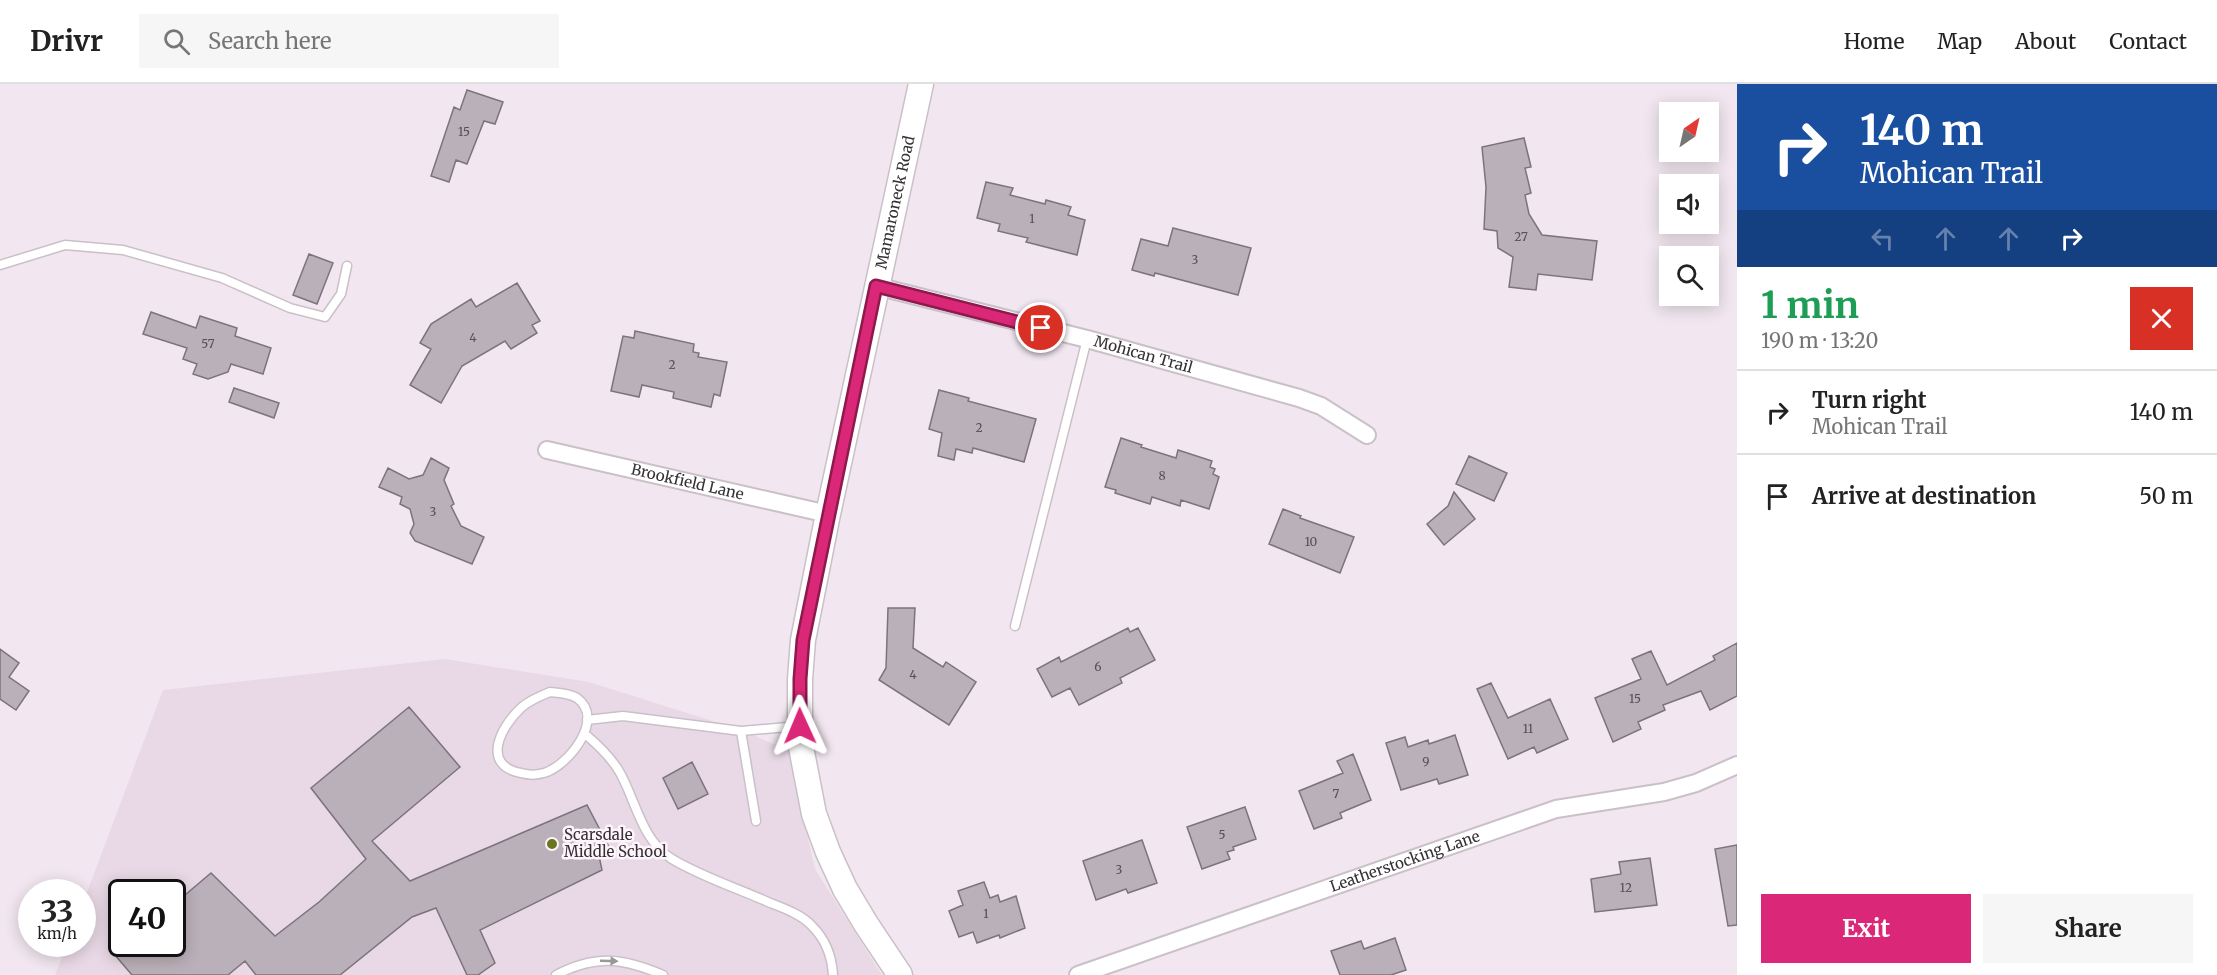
<!DOCTYPE html>
<html lang="en">
<head>
<meta charset="utf-8">
<style>
	body { margin:0; font-family:Merriweather,serif; background:#f6f6f6; color:#222; height:100vh; display:flex; flex-direction:column; font-size:22px; white-space:nowrap }
	* { box-sizing:border-box; margin:0 }
	p { font-size:20px; color:#767676 }
	.icon { flex:none; width:33px; height:33px; fill:none; stroke:currentColor; stroke-width:2; stroke-linecap:round; stroke-linejoin:round }
	.map { position:relative; flex:1; overflow:hidden }
	.sheet { display:flex; flex-direction:column; background:#fff; width:480px }
	.sheet>* { flex:none }
	.hud { background:#1a4fa0; color:#fff; overflow:hidden }
	.needle { width:39px; rotate:34deg }
	.tools { position:absolute; left:1659px; top:18px; display:grid; gap:12px }
	.tools a { display:grid; place-items:center; width:60px; height:60px; border-radius:0px; background:#fff; box-shadow:0 3px 15px #0003; font-size:30px }
	.speed { position:absolute; left:18px; top:795px; display:flex; gap:12px; font-size:30px; font-weight:700; text-align:center }
	.speed>* { display:grid; place-content:center; width:78px; height:78px; border-radius:50%; background:#fff; box-shadow:0 3px 15px #0003; line-height:1 }
	.speed small { font-size:15px; font-weight:400 }
	.speed .limit { border:3px solid #111; border-radius:9px; background:#fff; color:#111 }
	.pin { position:absolute; display:grid; place-items:center; width:51px; height:51px; color:#fff; margin:-26px; border:3px solid #fff; border-radius:50%; box-shadow:0 2px 6px #0007 }
	.me { position:absolute; width:66px; margin:-33px; rotate:359deg; stroke-linejoin:round; filter:drop-shadow(0 0 4px #0008) }
	.turn { display:flex; align-items:center; gap:21px; height:126px; padding:0 24px; font-size:27px }
	.turn .icon { width:78px; height:78px; stroke-width:2.5 }
	.turn b { display:block; font-size:42px; line-height:51px }
	.lanes { display:flex; align-items:center; height:57px; padding:0 24px; background:#0003; justify-content:center; gap:30px; direction:ltr }
	.lanes .off { opacity:.35 }
	.round { display:grid; place-items:center; flex:none; width:63px; height:63px; border-radius:0px; background:#f6f6f6 }
	.summary { display:flex; align-items:center; justify-content:space-between; height:102px; padding:0 24px }
	h1 { font-size:36px; font-weight:700; line-height:45px; color:#1e9e55 }
	.primary-button { display:flex; gap:12px; margin-top:auto; padding:12px 24px }
	.primary-button a { flex:1; height:69px; border-radius:0px; background:#db2777; color:#fff; font-size:24px; font-weight:700; line-height:69px; text-align:center }
	.primary-button a+a { background:#f6f6f6; color:#222 }
	ul { padding:0; list-style:none }
	li { display:flex; align-items:center; gap:18px; height:84px; padding:0 24px; border-top:2px solid #e0e0e0 }
	li div { flex:1 }
	li b { display:block; font-size:22px }
	li em { font-style:normal }
	header { display:flex; align-items:center; gap:36px; box-sizing:border-box; height:84px; padding:0 30px; background:#fff; border-bottom:2px solid #e0e0e0 }
	header strong { font-size:28px }
	nav { display:flex; gap:33px; margin-inline-start:auto; font-size:21px }
	.search { width:420px; height:54px; background:#f6f6f6; display:flex; align-items:center; gap:15px; box-sizing:border-box; padding:0 21px; border-radius:0px; color:#767676; font-size:22px }
	main { display:flex; flex:1; min-height:0 }
	.map>svg:first-child { display:block }
	.built { fill:#e9d9e6; fill-rule:evenodd }
	.building { fill:#bab0b9; stroke:#7c737b; stroke-width:1.5 }
	.lines { fill:none; stroke-linecap:round; stroke-linejoin:round }
	.lane-casing { stroke:#cac0c8; stroke-width:11 }
	.street-casing { stroke:#cac0c8; stroke-width:20 }
	.secondary-casing { stroke:#cac0c8; stroke-width:27 }
	.lane { stroke:#fff; stroke-width:8 }
	.street { stroke:#fff; stroke-width:16 }
	.secondary { stroke:#fff; stroke-width:24 }
	.oneway { fill:#9a989a }
	.route-casing { stroke:#8e194d; stroke-width:15 }
	.route { stroke:#db2777; stroke-width:10 }
	.poi-dot { fill:#6a7520; stroke:#fef5fc; stroke-width:2 }
	.labels { text-anchor:middle; stroke-width:5; stroke-linejoin:round; paint-order:stroke }
	.number-label { font-size:12px; fill:#565155 }
	.street-label { font-size:15px; fill:#353134; stroke:#fef5fc }
	.poi-label { font-size:15px; fill:#353134; stroke:#fef5fc; text-anchor:start }
</style>
</head>
<body>
<header>
<strong>Drivr</strong>
<div class="search"><svg class="icon" aria-label="search" viewBox="0 0 24 24"><circle cx="10" cy="10" r="6"/><path d="M15 15l6 6"/></svg>Search here</div>
<nav><a>Home</a><a>Map</a><a>About</a><a>Contact</a></nav>
</header>
<main>
<div class="map">
<svg width="1737" height="891" viewBox="0 0 1737 891">
	<rect width="100%" height="100%" fill="#f2e7f0"/>
	<!-- built -->
	<path class="built" d="M445,575L589,598L741,646L788,666L815,785L882,891H55L67,860H82L83,819L163,606ZM122,808H172V860H122Z"/>
	<!-- building -->
	<path class="building" d="M467,6L503,18L495,40L484,37L467,80L456,76L449,98L431,92L454,23L460,26Z
		M1524,54L1531,83L1525,84L1531,109L1525,111L1529,130L1542,151L1597,157L1592,196L1538,190L1536,206L1509,203L1513,173L1498,164L1497,147L1484,145L1486,103L1482,63Z
		M986,98L1013,104L1010,111L1045,120L1046,116L1071,123L1068,131L1085,136L1077,171L1026,158L1028,154L998,147L1000,140L977,134Z
		M1173,144L1251,164L1238,211L1155,189L1154,192L1132,186L1141,155L1168,162Z
		M309,170L333,179L317,220L293,211Z
		M517,199L540,237L532,241L537,249L511,265L505,257L462,282L441,319L410,301L431,265L420,259L431,240L471,215L476,223Z
		M151,228L196,244L200,232L237,244L235,252L271,264L263,290L231,280L228,288L208,295L193,290L197,280L183,275L187,264L143,250Z
		M635,247L694,260L693,268L699,269L698,273L727,278L720,312L714,310L711,323L673,314L674,308L642,301L639,313L611,307L623,252L634,254Z
		M234,304L279,319L274,334L229,318Z
		M939,306L969,314L968,317L1036,335L1024,378L973,364L972,369L956,365L954,376L938,372L942,349L929,345Z
		M1121,354L1142,361L1141,363L1176,374L1178,366L1212,377L1210,383L1215,385L1213,390L1219,393L1209,425L1181,416L1180,422L1152,413L1150,420L1115,409L1116,406L1105,403Z
		M1469,372L1507,389L1494,417L1456,400Z
		M431,374L449,384L444,396L454,420L451,422L461,442L484,453L472,480L415,457L410,449L414,440L410,425L400,420L402,413L379,403L388,384L409,395L423,391Z
		M1454,408L1475,435L1444,461L1427,440L1448,422Z
		M1283,425L1301,432L1300,434L1354,453L1340,489L1269,460Z
		M888,524H915L913,564L943,583L946,578L976,598L949,641L879,596L886,584Z
		M1128,544L1130,548L1138,544L1155,576L1120,594L1122,599L1079,621L1070,604L1052,613L1037,585L1059,573L1061,578Z
		M1737,559V612L1710,626L1701,607L1663,621L1665,626L1638,638L1641,645L1613,658L1595,614L1641,595L1632,575L1651,567L1667,601L1715,576L1713,572Z
		M0,565L19,579L9,593L29,607L16,626L0,615Z
		M1491,599L1508,634L1550,615L1568,655L1537,669L1534,663L1508,675L1477,605Z
		M409,623L460,683L372,757L410,797L587,721L609,763L598,767L602,786L480,846L495,879L478,891H467L436,824L412,833L340,891H256L245,877L228,891H132L115,871L128,860H172V822L211,789L275,852L319,818L366,775L311,704Z
		M1455,651L1468,691L1439,700L1437,695L1401,706L1386,659L1405,653L1408,663L1428,656L1429,660Z
		M1353,670L1371,716L1340,729L1342,734L1314,745L1299,707L1343,689L1337,677Z
		M692,678L708,710L678,725L663,694Z
		M1245,723L1256,755L1233,763L1234,766L1227,768L1230,775L1202,785L1187,743Z
		M1142,756L1157,799L1128,809L1126,805L1096,816L1083,777Z
		M1737,761V841L1728,842L1715,765Z
		M1650,774L1657,821L1595,828L1591,795L1621,790L1619,778Z
		M984,798L990,814L998,811L1000,818L1016,812L1025,844L1000,854L999,851L977,859L973,848L959,853L949,827L963,821L958,807Z
		M1395,854L1406,886L1391,891H1340L1331,867L1361,857L1364,865Z"/>
	<g class="lines">
		<!-- lane casing -->
		<g class="lane-casing">
			<path id="lane" d="M0,181L65,161L123,166L222,194L290,224L325,233L341,210L347,182
				M1015,542L1087,255
				M550,608C558,609 569,609 577,614C606,635 568,682 544,689C537,691 528,691 521,689C480,681 501,642 522,623C530,616 540,612 550,608Z
				M587,636L623,632L741,647L799,642
				M741,647L756,737
				M585,650C598,661 610,672 619,687C636,716 641,756 672,775C702,793 737,804 768,818C783,824 801,830 812,842C825,855 832,873 833,891
				M556,891C596,870 623,874 663,891"/>
		</g>
		<!-- street casing -->
		<g class="street-casing">
			<g id="street">
				<path id="s1" d="M876,202L1087,255L1299,314L1321,322L1367,351"/>
				<path id="s2" d="M547,366L828,430"/>
				<path id="s3" d="M1078,891L1556,725L1664,708L1696,699L1737,681"/>
			</g>
		</g>
		<!-- secondary casing -->
		<g class="secondary-casing">
			<g id="secondary">
				<path id="s4" d="M900,891L866,840L845,805L828,768L814,730L800,658V595L803,556L828,430L921,0"/>
			</g>
		</g>
		<!-- lane -->
		<use href="#lane" class="lane"/>
		<!-- street -->
		<use href="#street" class="street"/>
		<!-- secondary -->
		<use href="#secondary" class="secondary"/>
	</g>
	<!-- one-way arrows -->
	<defs><path id="oneway-solid" d="M-6-.8H1V-3.2L6.5 0L1 3.2V.8H-6Z" transform="scale(1.5)"/></defs>
	<use class="oneway" href="#oneway-solid" transform="translate(609 877) rotate(2)"/>
	<g class="lines">
		<!-- route casing -->
		<g class="route-casing">
			<path id="route" d="M800,642V595L803,556L876,202L1041,244"/>
		</g>
		<!-- route -->
		<use href="#route" class="route"/>
	</g>
	<!-- markers -->
	<circle class="poi-dot" cx="552" cy="760" r="6"/>
	<g class="labels">
		<!-- number labels -->
		<g class="number-label">
			<text x="464" y="52">15</text>
			<text x="1032" y="139">1</text>
			<text x="1521" y="157">27</text>
			<text x="1195" y="180">3</text>
			<text x="473" y="258">4</text>
			<text x="208" y="264">57</text>
			<text x="672" y="285">2</text>
			<text x="979" y="348">2</text>
			<text x="1162" y="396">8</text>
			<text x="433" y="432">3</text>
			<text x="1311" y="462">10</text>
			<text x="1098" y="587">6</text>
			<text x="913" y="595">4</text>
			<text x="1635" y="619">15</text>
			<text x="1528" y="649">11</text>
			<text x="1426" y="682">9</text>
			<text x="1336" y="714">7</text>
			<text x="1222" y="755">5</text>
			<text x="1119" y="790">3</text>
			<text x="1626" y="808">12</text>
			<text x="986" y="834">1</text>
		</g>
		<!-- street labels -->
		<g class="street-label">
			<text dy="5" stroke="none"><textPath href="#s4" startOffset="806">Mamaroneck Road</textPath></text>
			<text dy="5" stroke="none"><textPath href="#s1" startOffset="276">Mohican Trail</textPath></text>
			<text dy="5" stroke="none"><textPath href="#s2" startOffset="144">Brookfield Lane</textPath></text>
			<text dy="5" stroke="none"><textPath href="#s3" startOffset="346">Leatherstocking Lane</textPath></text>
		</g>
		<!-- poi labels -->
		<g class="poi-label">
			<text x="564" y="756">Scarsdale<tspan x="564" dy="17">Middle School</tspan></text>
		</g>
	</g>
</svg>
<div class="tools">
<a><svg class="needle" viewBox="-14 -14 28 28"><path d="M0-13l5 13h-10z" fill="#e53935"/><path d="M0 13l5-13h-10z" fill="#767676"/></svg></a>
<a><svg class="icon" aria-label="sound" viewBox="0 0 24 24"><path d="M4 9h4l5-4v14l-5-4H4zM17 9q2 3 0 6"/></svg></a>
<a><svg class="icon" aria-label="search" viewBox="0 0 24 24"><circle cx="10" cy="10" r="6"/><path d="M15 15l6 6"/></svg></a>
</div>
<div class="speed"><div>33<small>km/h</small></div><div class="limit">40</div></div>
<div class="pin" style="left:1041px;top:244px;background:#d93025"><svg class="icon" aria-label="arrive" viewBox="0 0 24 24"><path d="M6 21V4h12l-3 4 3 4H6"/></svg></div>
<svg class="me" style="left:800px;top:642px" viewBox="-20 -20 40 40"><path d="M0-17L14 15 0 8-14 15z" fill="#db2777" stroke="#fff" stroke-width="4"/></svg>
</div>
<section class="sheet">
<div class="hud">
<div class="turn"><svg class="icon" aria-label="right" viewBox="0 0 24 24"><path d="M7 20v-9h11M14 6l5 5-5 5"/></svg><div><b>140 m</b>Mohican Trail</div></div>
<div class="lanes"><svg class="icon off" aria-label="left" viewBox="0 0 24 24"><path d="M17 20v-9H6M10 6l-5 5 5 5"/></svg><svg class="icon off" aria-label="ahead" viewBox="0 0 24 24"><path d="M12 20V5M6 11l6-6 6 6"/></svg><svg class="icon off" aria-label="ahead" viewBox="0 0 24 24"><path d="M12 20V5M6 11l6-6 6 6"/></svg><svg class="icon" aria-label="right" viewBox="0 0 24 24"><path d="M7 20v-9h11M14 6l5 5-5 5"/></svg></div>
</div>
<div class="summary"><div><h1>1 min</h1><p>190 m · 13:20</p></div><a class="round" style="background:#d93025;color:#fff"><svg class="icon" aria-label="close" viewBox="0 0 24 24"><path d="M6 6l12 12M18 6L6 18"/></svg></a></div>
<ul>
<li><svg class="icon" aria-label="right" viewBox="0 0 24 24"><path d="M7 20v-9h11M14 6l5 5-5 5"/></svg><div><b>Turn right</b><p>Mohican Trail</p></div><em>140 m</em></li>
<li><svg class="icon" aria-label="arrive" viewBox="0 0 24 24"><path d="M6 21V4h12l-3 4 3 4H6"/></svg><div><b>Arrive at destination</b></div><em>50 m</em></li>
</ul>
<div class="primary-button"><a>Exit</a><a>Share</a></div>
</section>
</main>
</body>
</html>
